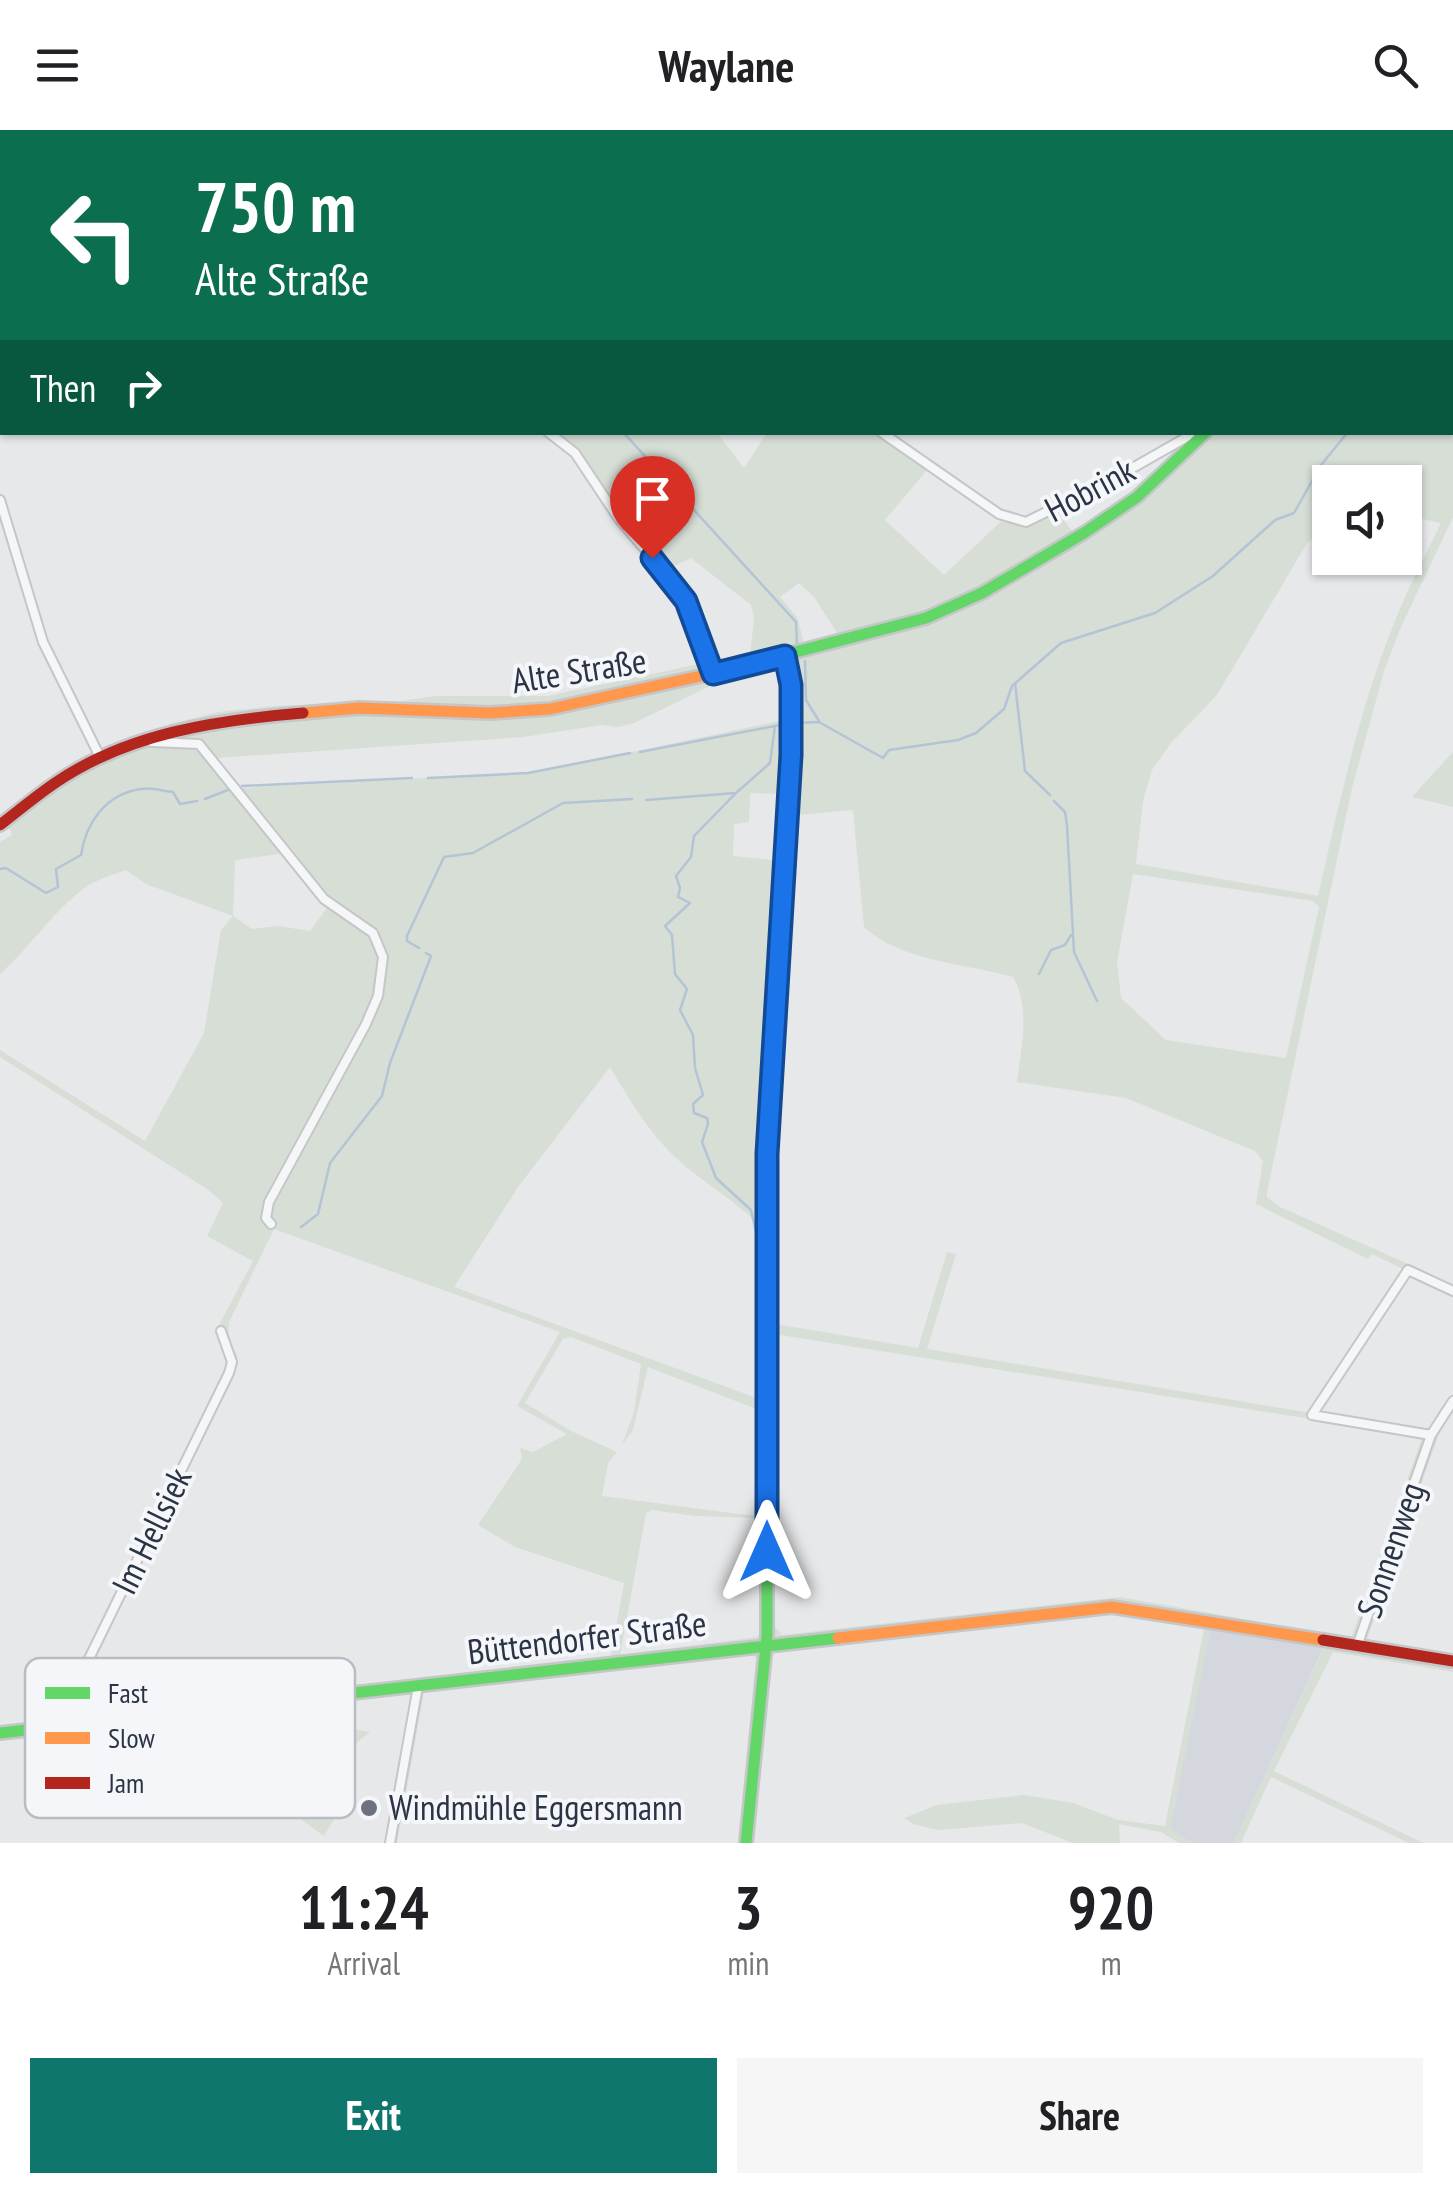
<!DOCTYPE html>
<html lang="en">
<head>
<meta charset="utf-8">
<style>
	body { margin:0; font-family:"PT Sans Narrow",sans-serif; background:#f6f6f6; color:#202124; height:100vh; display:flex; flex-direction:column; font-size:38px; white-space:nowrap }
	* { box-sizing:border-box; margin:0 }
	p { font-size:32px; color:#757577 }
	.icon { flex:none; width:55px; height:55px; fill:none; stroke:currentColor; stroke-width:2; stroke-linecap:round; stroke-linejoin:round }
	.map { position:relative; height:1713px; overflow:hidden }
	.drawer { display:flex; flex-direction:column; background:#fff; flex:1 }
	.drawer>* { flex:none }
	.hud { position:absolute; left:0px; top:0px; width:1455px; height:305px; box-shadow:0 2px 8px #0004; background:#0b6e4f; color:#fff; overflow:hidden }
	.tools { position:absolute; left:1312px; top:335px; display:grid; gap:20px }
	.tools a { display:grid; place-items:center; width:110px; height:110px; border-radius:0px; background:#fff; box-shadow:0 2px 8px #0004; font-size:50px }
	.pin { position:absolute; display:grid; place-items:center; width:85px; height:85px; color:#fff; margin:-102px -42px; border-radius:50% 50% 50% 0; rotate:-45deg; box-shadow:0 0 10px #0007 }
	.pin .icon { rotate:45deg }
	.me { position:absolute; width:110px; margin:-55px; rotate:0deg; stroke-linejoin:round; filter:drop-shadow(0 0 8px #0008) }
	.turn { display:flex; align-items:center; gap:35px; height:210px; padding:0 30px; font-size:45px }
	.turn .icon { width:130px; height:130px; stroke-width:2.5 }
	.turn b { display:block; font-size:70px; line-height:85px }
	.then { display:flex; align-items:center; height:95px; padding:0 30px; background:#0003; gap:20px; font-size:38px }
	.eta { display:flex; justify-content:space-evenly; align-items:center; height:170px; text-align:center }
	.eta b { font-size:60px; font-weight:700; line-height:70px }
	.cta { display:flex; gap:20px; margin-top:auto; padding:20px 30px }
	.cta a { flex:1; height:115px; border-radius:0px; background:#0f766e; color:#fff; font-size:40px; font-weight:700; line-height:115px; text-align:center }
	.cta a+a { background:#f6f6f6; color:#202124 }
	header { display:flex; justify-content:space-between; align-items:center; height:130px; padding:0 30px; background:#fff; font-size:45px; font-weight:700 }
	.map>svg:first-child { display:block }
	.built { fill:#d4d7dd }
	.green { fill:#d6ded6; fill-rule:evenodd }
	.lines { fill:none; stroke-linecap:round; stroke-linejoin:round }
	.stream { stroke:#b4c4d5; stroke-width:2.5 }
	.street-casing { stroke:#c4c6c8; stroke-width:12 }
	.fast-casing { stroke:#c4c6c8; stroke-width:16 }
	.slow-casing { stroke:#c4c6c8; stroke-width:16 }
	.jam-casing { stroke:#c4c6c8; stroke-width:16 }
	.street { stroke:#f5f6f7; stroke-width:8 }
	.fast { stroke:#63d668; stroke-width:11 }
	.slow { stroke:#ff974d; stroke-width:11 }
	.jam { stroke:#b3261e; stroke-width:11 }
	.route-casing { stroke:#114b97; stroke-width:25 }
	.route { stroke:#1a73e8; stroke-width:18 }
	.poi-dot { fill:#6c737f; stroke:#f4f6f9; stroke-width:4 }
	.labels { text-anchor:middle; stroke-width:8; stroke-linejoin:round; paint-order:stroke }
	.street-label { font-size:35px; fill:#2b3445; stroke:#f4f6f9 }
	.poi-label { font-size:35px; fill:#2b3445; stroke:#f4f6f9; text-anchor:start }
	.key { fill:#f4f6f9; stroke:#b8bcc3; stroke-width:2.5 }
	.key-label { font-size:28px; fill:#2b3445 }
</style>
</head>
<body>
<header><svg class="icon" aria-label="menu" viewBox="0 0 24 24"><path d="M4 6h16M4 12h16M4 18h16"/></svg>Waylane<svg class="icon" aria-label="search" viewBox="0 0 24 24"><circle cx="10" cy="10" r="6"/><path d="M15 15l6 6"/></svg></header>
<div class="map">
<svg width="1453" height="1713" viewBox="0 0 1453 1713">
	<rect width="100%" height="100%" fill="#e6e8ea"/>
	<!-- built -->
	<path class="built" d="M1210,1498L1324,1516L1234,1713H1192L1170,1699Z"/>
	<!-- green -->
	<path class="green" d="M1453,237V387L1400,499L1384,541L1352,658L1267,1062V1067L1280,1077L1453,1154L1450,1162L1372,1124L1368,1129L1256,1074L1263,1031L1255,1021L1126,968L1017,952C1021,918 1031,878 1013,847C965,833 902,832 864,797L853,680L798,685L773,1027L775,1190L781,1195L918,1218L947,1122L956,1124L927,1219L1305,1282L1440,1301L1367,1509L1453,1525V1542L1333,1522L1274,1641L1423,1713H1409L1271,1647L1241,1713H1234L1324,1517L1211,1498L1170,1698L1192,1713H1179L1161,1702L1119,1694L1120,1713H1073L1022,1693L938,1700L913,1694L904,1688L937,1675L1024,1665L1073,1673L1118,1690L1165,1696L1204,1499L1111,1484L783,1520L775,1523L770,1530L754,1713H738L756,1528L752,1525L424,1562L397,1713H388L413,1564L0,1609V1597L53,1592L61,1582L227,1242C231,1224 216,1212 219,1195L253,1131L207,1106L223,1073L210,1061L0,927V920L145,1011L204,903L221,800L233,786L146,754L126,740C109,746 91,751 77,764C49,787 28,819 0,844V712L12,705L8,695L72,648L101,631L178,601L167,595L218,582L274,576L396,572L434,566H548L704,533L683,474L674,459L616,391L571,327L542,303H717L744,338L767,303H886L932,334L885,390L944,445L1008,385L1026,389L1055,376L1077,409L1207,303L1452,302ZM1330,352H1405V385L1441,393C1425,426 1408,458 1395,491C1359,579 1339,674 1318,766L1136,734L1143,671L1152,640L1171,613L1217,565L1307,413L1330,394ZM691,428L751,475L754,488L750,528L715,536C708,501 687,469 668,439ZM799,453L814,467L841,509L805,517L797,487L780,467ZM781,535L784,590L537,642L241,658L216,628L523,607L601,595L618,597L634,593L710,556ZM750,663L785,664L782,731L733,726L734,694L749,692ZM286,723L329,775L310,801L278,796L252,799L233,786L235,730ZM1133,744L1313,771L1319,777L1286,928L1166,910L1121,868L1117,832ZM610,937C629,968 648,1002 675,1027C700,1051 731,1067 756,1092L762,1180V1270L454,1157L518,1057ZM274,1099L560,1202L517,1276L567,1304L533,1322L520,1318L522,1329L478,1395L515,1417L624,1453L611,1526L64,1590L232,1244L237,1226L228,1207L229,1192ZM780,1205L1418,1306L1421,1311L1351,1508L1120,1467L782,1505L774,1495V1212L776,1206ZM571,1207L641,1234L634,1282L622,1315L633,1300L648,1237L759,1280L762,1387L602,1366L608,1333L617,1322L571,1301L525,1273L563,1209ZM652,1380L695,1386L762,1388V1500L757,1507L620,1525L646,1383Z
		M1453,622V677L1412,667Z
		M320,1594L370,1602L346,1621L337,1684L324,1706L292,1683Z"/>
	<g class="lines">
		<!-- stream -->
		<path class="stream" d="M290,2H291
			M1452,99H1453
			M1452,175H1453
			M1452,196H1453
			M623,302L796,492L797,515
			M805,531L806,570L819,591
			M1015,553L1025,641L1050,665
			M797,593L819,592L883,628L889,620L958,610L976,603L1004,579L1012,556L1061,513L1155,483L1213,446L1275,390L1294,383L1321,335L1348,302
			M640,622L780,595
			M428,648L528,643L630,623
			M242,656L412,648
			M736,663L694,706L691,727L676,746L680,758L678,767L690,773L665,796L672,805L675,844L687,859L680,880L693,905L695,938L703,965L693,974L694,983L707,988L708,994L702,1012L716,1048L751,1080L756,1102
			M205,669L228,660
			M646,670L736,663L770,633L775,596
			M1054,671L1065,682L1067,695L1074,822L1097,871
			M0,739L6,738L46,763L58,757L56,739L81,725C86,692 106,664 141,659C150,657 163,661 173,662L180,674L197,671
			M419,818L407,811V806L444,727L473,723L563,673L632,669
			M1039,844L1051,820L1065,815L1071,805
			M301,1097L318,1084L330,1033L382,966L390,933L431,826L426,823"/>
		<!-- street casing -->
		<g class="street-casing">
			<path id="street" d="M360,0L362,2
				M778,2L780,0
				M1452,125L1453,126
				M0,233L2,231
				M548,302L575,323L619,389L678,458L708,524L713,543
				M881,302L999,384L1026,392L1115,348L1187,307L1194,306L1198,311
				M0,370L43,512L100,627
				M152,612L199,614L324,769L373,803L383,827L378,866L366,894L269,1072L266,1088L271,1094
				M1431,1305L1312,1285L1408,1140L1453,1161
				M1357,1516L1431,1305L1453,1271
				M55,1598L229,1243L232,1232L221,1201
				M390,1713L418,1556"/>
		</g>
		<!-- fast casing -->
		<g class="fast-casing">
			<path id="fast" d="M719,542L926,488L982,463L1084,403L1137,367L1206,302
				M0,1603L838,1508
				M746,1713L767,1505V1084"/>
		</g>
		<!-- slow casing -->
		<g class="slow-casing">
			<path id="slow" d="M1411,2L1412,0
				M303,583L359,578L490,583L550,579L719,542
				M838,1508L1112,1477L1323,1510"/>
		</g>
		<!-- jam casing -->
		<g class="jam-casing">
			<path id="jam" d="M0,695C18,681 36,666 55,653C128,603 217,590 303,583
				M767,1084V1024L791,625V555L785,526
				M1323,1510L1453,1531"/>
		</g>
		<!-- street -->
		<use href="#street" class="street"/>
		<!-- fast -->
		<use href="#fast" class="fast"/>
		<!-- slow -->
		<use href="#slow" class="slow"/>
		<!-- jam -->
		<use href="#jam" class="jam"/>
	</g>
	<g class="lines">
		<!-- route casing -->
		<g class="route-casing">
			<path id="route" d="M652,428L686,471L713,544L785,526L791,555V625L767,1024V1422"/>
		</g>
		<!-- route -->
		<use href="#route" class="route"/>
	</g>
	<!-- markers -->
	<circle class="poi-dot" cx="369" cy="1678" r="10"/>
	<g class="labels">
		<!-- street labels -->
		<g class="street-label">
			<text transform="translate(1090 360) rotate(-28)" y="12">Hobrink</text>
			<text transform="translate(579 541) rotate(-9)" y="12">Alte Straße</text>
			<text transform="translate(152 1401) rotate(-64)" y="12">Im Hellsiek</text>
			<text transform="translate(1391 1420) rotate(-71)" y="12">Sonnenweg</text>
			<text transform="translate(587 1508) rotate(-7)" y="12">Büttendorfer Straße</text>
		</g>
		<!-- poi labels -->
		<g class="poi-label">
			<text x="389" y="1690">Windmühle Eggersmann</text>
		</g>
	</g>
	<!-- legend -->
	<rect x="25" y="1528" width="330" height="160" rx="15" class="key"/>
	<rect x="45" y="1557" width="45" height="12" fill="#63d668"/>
	<rect x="45" y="1602" width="45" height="12" fill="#ff974d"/>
	<rect x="45" y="1647" width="45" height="12" fill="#b3261e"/>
	<g class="key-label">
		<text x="108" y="1573">Fast</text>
		<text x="108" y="1618">Slow</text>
		<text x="108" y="1663">Jam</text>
	</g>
</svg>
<div class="tools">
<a><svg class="icon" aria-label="sound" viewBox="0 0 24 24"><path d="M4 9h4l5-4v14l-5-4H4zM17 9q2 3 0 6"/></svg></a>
</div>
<div class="pin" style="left:652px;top:428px;background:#d93025"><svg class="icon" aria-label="arrive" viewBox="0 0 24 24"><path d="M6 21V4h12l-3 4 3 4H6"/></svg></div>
<svg class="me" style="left:767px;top:1422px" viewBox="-20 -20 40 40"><path d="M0-17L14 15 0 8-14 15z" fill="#1a73e8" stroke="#fff" stroke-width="4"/></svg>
<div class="hud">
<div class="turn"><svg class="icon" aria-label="left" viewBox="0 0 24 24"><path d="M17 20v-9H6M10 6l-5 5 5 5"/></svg><div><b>750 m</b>Alte Straße</div></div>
<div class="then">Then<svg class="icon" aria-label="right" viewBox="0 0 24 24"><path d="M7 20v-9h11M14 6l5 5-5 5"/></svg></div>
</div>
</div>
<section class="drawer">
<div class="eta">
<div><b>11:24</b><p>Arrival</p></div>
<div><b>3</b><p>min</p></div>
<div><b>920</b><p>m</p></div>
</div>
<div class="cta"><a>Exit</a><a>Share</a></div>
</section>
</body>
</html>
